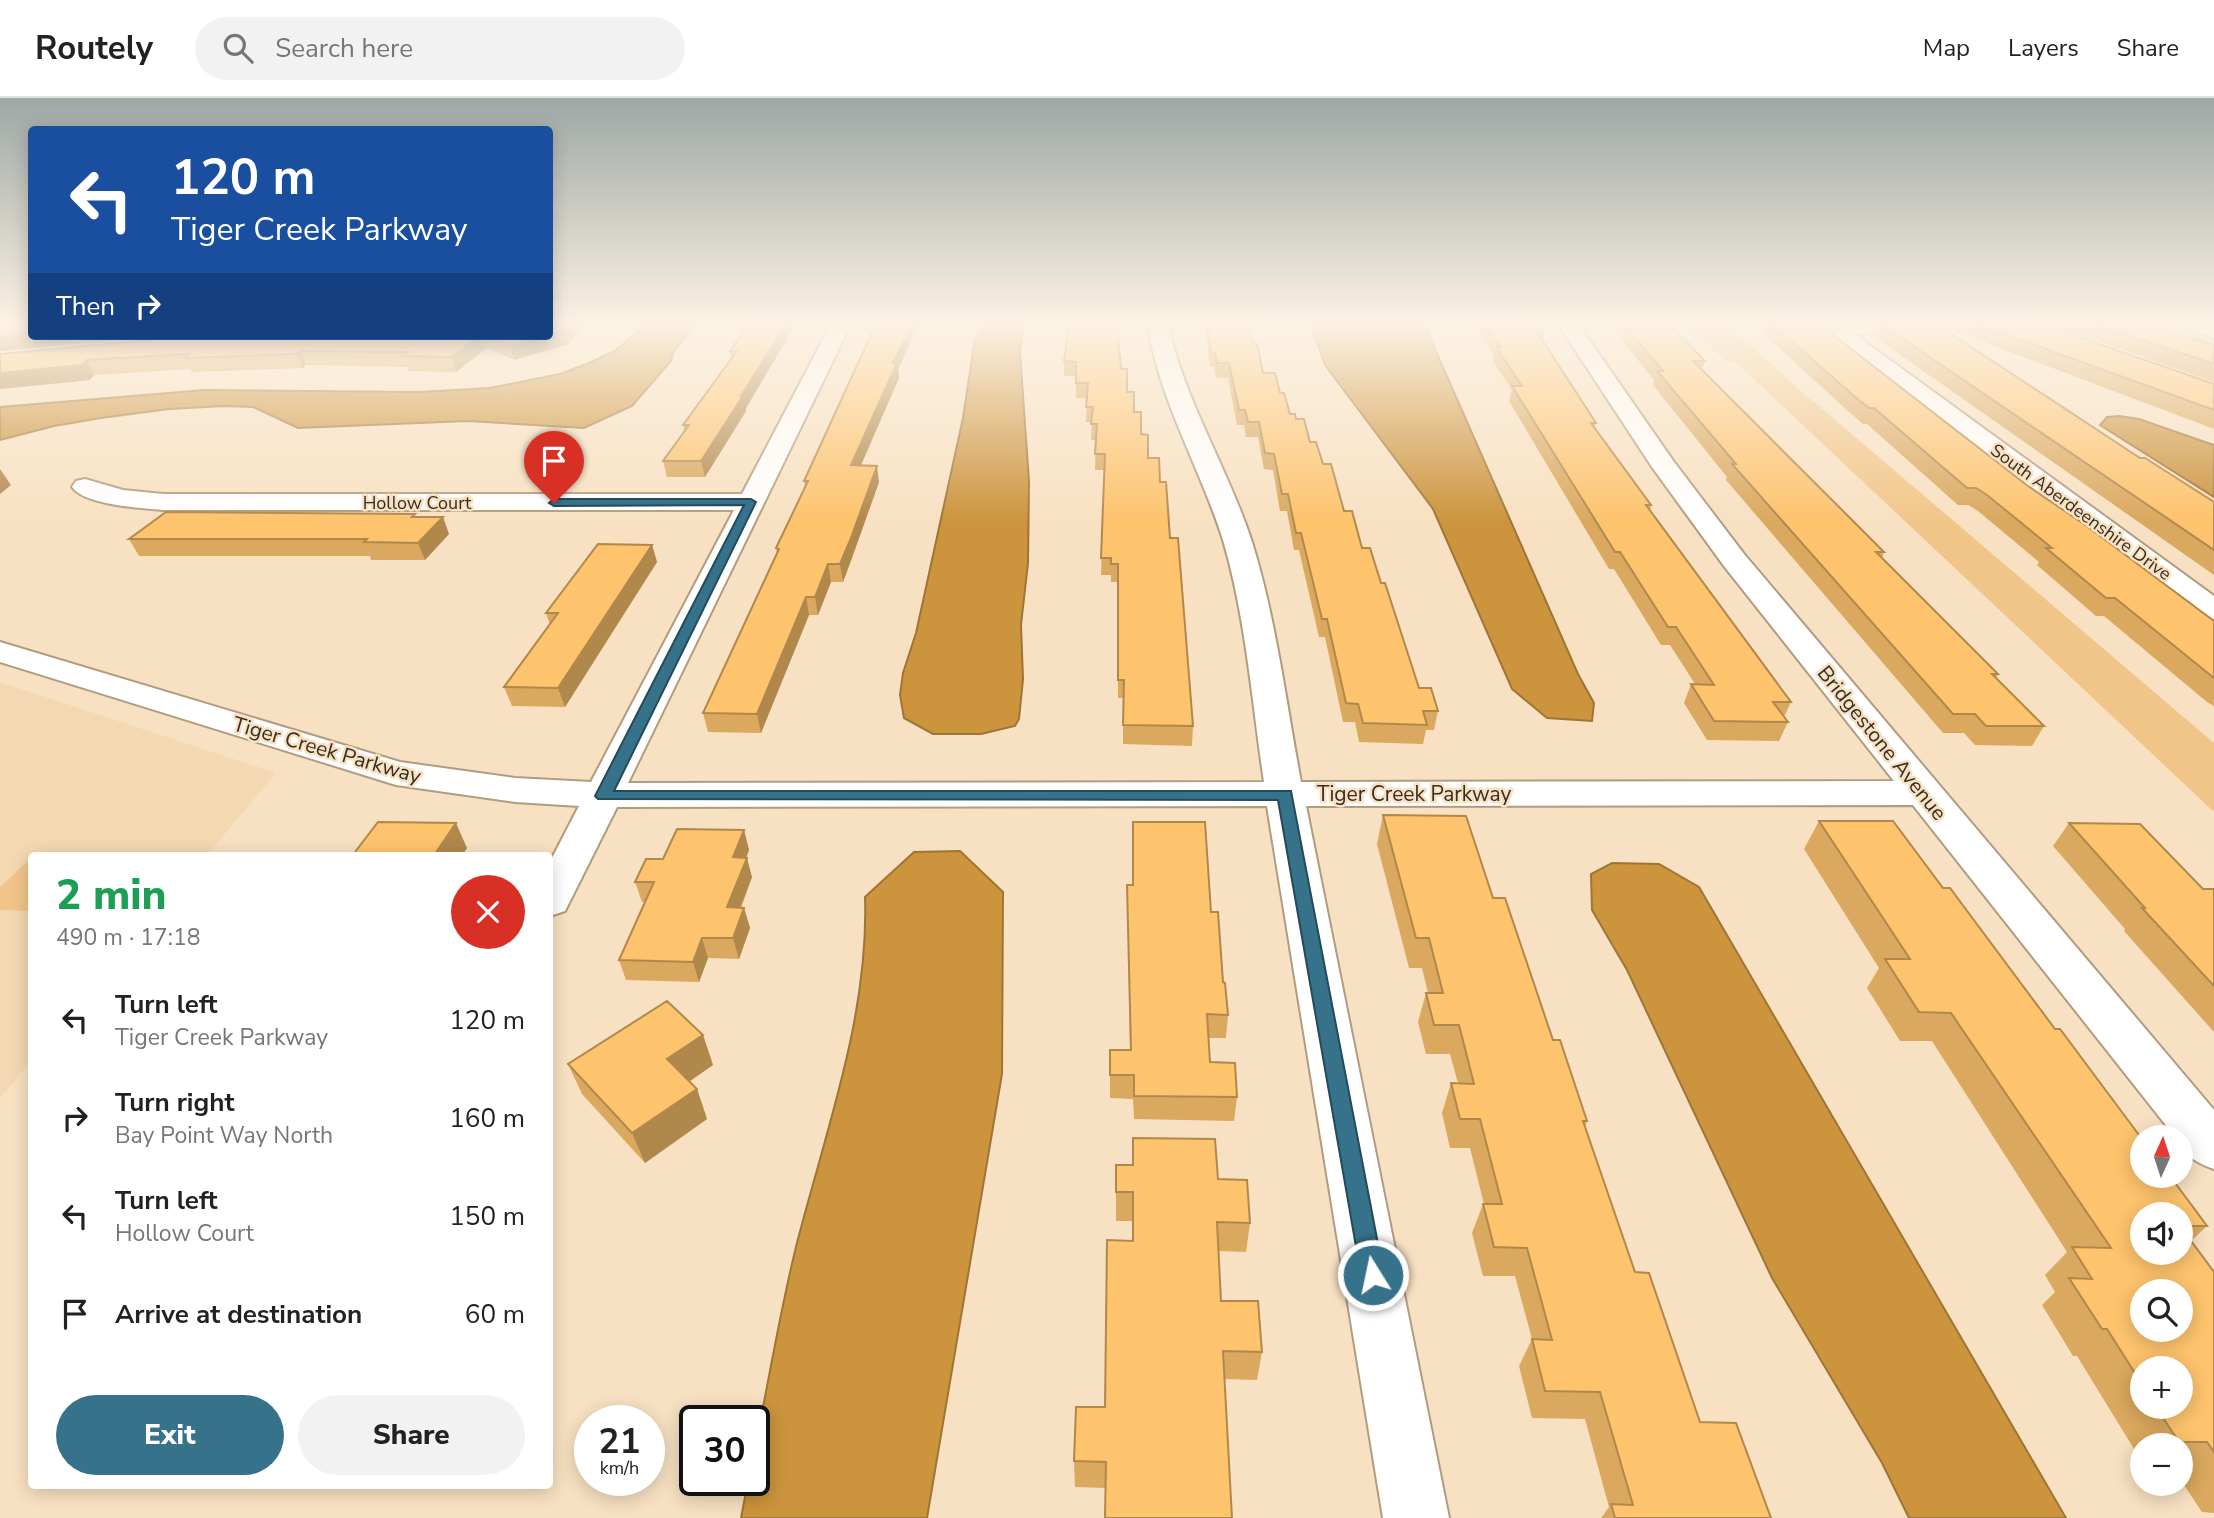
<!DOCTYPE html>
<html lang="en">
<head>
<meta charset="utf-8">
<style>
	body { margin:0; font-family:"Nunito Sans",sans-serif; background:#f2f2f2; color:#222; height:100vh; display:flex; flex-direction:column; font-size:26px; white-space:nowrap }
	* { box-sizing:border-box; margin:0 }
	p { font-size:23px; color:#767676 }
	.icon { flex:none; width:38px; height:38px; fill:none; stroke:currentColor; stroke-width:2; stroke-linecap:round; stroke-linejoin:round }
	.map { position:relative; flex:1; overflow:hidden }
	.panel { position:absolute; left:28px; top:754px; width:525px; height:637px; display:flex; flex-direction:column; background:#fff; border-radius:7px; box-shadow:0 4px 18px #0003 }
	.panel>* { flex:none }
	.banner { position:absolute; left:28px; top:28px; width:525px; height:214px; border-radius:7px; box-shadow:0 4px 18px #0003; background:#1a4fa0; color:#fff; overflow:hidden }
	.needle { width:46px; rotate:3deg }
	.buttons { position:absolute; left:2130px; top:1027px; display:grid; gap:14px }
	.buttons a { display:grid; place-items:center; width:63px; height:63px; border-radius:50%; background:#fff; box-shadow:0 4px 18px #0003; font-size:35px }
	.speed { position:absolute; left:574px; top:1307px; display:flex; gap:14px; font-size:35px; font-weight:700; text-align:center }
	.speed>* { display:grid; place-content:center; width:91px; height:91px; border-radius:50%; background:#fff; box-shadow:0 4px 18px #0003; line-height:1 }
	.speed small { font-size:18px; font-weight:400 }
	.speed .limit { border:4px solid #111; border-radius:10px; background:#fff; color:#111 }
	.pin { position:absolute; display:grid; place-items:center; width:60px; height:60px; color:#fff; margin:-72px -30px; border-radius:50% 50% 50% 0; rotate:-45deg; box-shadow:0 0 7px #0007 }
	.pin .icon { rotate:45deg }
	.me { position:absolute; width:77px; margin:-38px; rotate:350deg; stroke-linejoin:round; filter:drop-shadow(0 0 5px #0008) }
	.turn { display:flex; align-items:center; gap:24px; height:147px; padding:0 28px; font-size:32px }
	.turn .icon { width:91px; height:91px; stroke-width:2.5 }
	.turn b { display:block; font-size:49px; line-height:60px }
	.then { display:flex; align-items:center; height:66px; padding:0 28px; background:#0003; gap:14px; font-size:26px }
	.round { display:grid; place-items:center; flex:none; width:74px; height:74px; border-radius:37px; background:#f2f2f2 }
	.overview { display:flex; align-items:center; justify-content:space-between; height:119px; padding:0 28px }
	h1 { font-size:42px; font-weight:800; line-height:52px; color:#1e9e55 }
	.action { display:flex; gap:14px; margin-top:auto; padding:14px 28px }
	.action a { flex:1; height:80px; border-radius:42px; background:#36738a; color:#fff; font-size:28px; font-weight:800; line-height:80px; text-align:center }
	.action a+a { background:#f2f2f2; color:#222 }
	ul { padding:0; list-style:none }
	li { display:flex; align-items:center; gap:21px; height:98px; padding:0 28px }
	li div { flex:1 }
	li b { display:block; font-size:26px }
	li em { font-style:normal }
	header { display:flex; align-items:center; gap:42px; box-sizing:border-box; height:98px; padding:0 35px; background:#fff; border-bottom:2px solid #e0e0e0 }
	header strong { font-size:33px }
	nav { display:flex; gap:38px; margin-inline-start:auto; font-size:24px }
	.search { width:490px; height:63px; background:#f2f2f2; display:flex; align-items:center; gap:18px; box-sizing:border-box; padding:0 24px; border-radius:38px; color:#767676; font-size:26px }
	.map>svg:first-child { display:block }
	.built { fill:#f3d8b2 }
	.green { fill:#f1c588 }
	.water { fill:#cc943d; stroke:#9f7535; stroke-width:2 }
	.lines { fill:none; stroke-linecap:round; stroke-linejoin:round }
	.minor-casing { stroke:#b29c7f; stroke-width:4 }
	.major-casing { stroke:#b29c7f; stroke-width:4 }
	.minor { fill:#fff; fill-rule:evenodd }
	.major { fill:#fff; fill-rule:evenodd }
	.wall { fill:#daa85e; fill-rule:evenodd }
	.shaded-wall { fill:#b1884c }
	.building { fill:#fdc36d; stroke:#b1884c; stroke-width:2; fill-rule:evenodd }
	.route { fill:#36738a; stroke:#234b5a; stroke-width:2 }
	.labels { text-anchor:middle; stroke-width:5; stroke-linejoin:round; paint-order:stroke }
	.far-street-label { font-size:18px; fill:#372e22; stroke:#f8e1c2 }
	.street-label { font-size:21px; fill:#372e22; stroke:#f8e1c2 }
</style>
</head>
<body>
<header>
<strong>Routely</strong>
<div class="search"><svg class="icon" aria-label="search" viewBox="0 0 24 24"><circle cx="10" cy="10" r="6"/><path d="M15 15l6 6"/></svg>Search here</div>
<nav><a>Map</a><a>Layers</a><a>Share</a></nav>
</header>
<div class="map">
<svg width="2214" height="1420" viewBox="0 0 2214 1420">
	<rect width="100%" height="100%" fill="#f8e1c2"/>
	<!-- built -->
	<path class="built" d="M0,584L276,675L206,758H32L31,963L0,1000Z"/>
	<!-- green -->
	<path class="green" d="M1683,226H1734L1736,234L1793,286L2214,645V714L1738,266L1724,261Z
		M2130,226H2174L2214,238V253Z
		M31,760V813L0,812V789Z"/>
	<!-- water -->
	<path class="water" d="M647,226H695L673,255L671,263L632,308L584,330L468,323L298,330L253,309L225,308L169,311L101,320L54,328L0,342V309L204,292L420,294L490,290L560,276L589,265L616,252Z
		M983,226H1024L1020,254L1029,383L1028,465L1021,527L1023,581L1019,621L1015,628L981,636H933L904,620L900,597L903,575L916,535L963,320L975,240L981,235Z
		M1311,226H1424L1578,576L1594,605L1592,623L1547,620L1512,591L1433,411L1325,267Z
		M2119,318L2139,321L2214,347V399L2100,327L2107,319Z
		M960,753L1003,794L1002,976L927,1420H741L748,1383L754,1382V1354C769,1283 780,1211 798,1141C827,1029 869,916 865,799L914,754Z
		M1612,765L1659,766L1699,789L2066,1420H1909L1882,1365L1772,1180L1627,872L1592,812L1591,776Z"/>
	<g class="lines">
		<!-- minor casing -->
		<g class="minor-casing">
			<path id="minor" d="M831,226H851L628,685L1264,684C1252,604 1246,520 1223,442C1201,371 1157,298 1148,226H1168C1184,302 1228,370 1252,444C1276,521 1286,604 1301,684L1894,683L1724,468L1652,369L1558,226H1578L1674,364L1744,456L2214,1012V1071C2199,1066 2181,1057 2180,1040H2176L1913,707L1306,708L1449,1420H1383L1267,708L617,709L565,813L550,818V764L579,708L515,704L396,687L0,564V544L400,664L515,680L591,684L734,412H163C142,410 84,407 72,389L76,383L85,381L123,392L163,396H742Z
				M1851,226H1890L1887,230L1857,238L2214,498V521L2203,519L1846,250L1834,236L1837,232Z"/>
		</g>
		<!-- major casing -->
		<g class="major-casing">
			<path id="major" d="M2181,226L2214,227V239L2184,230Z"/>
		</g>
		<!-- minor -->
		<use href="#minor" class="minor"/>
		<!-- major -->
		<use href="#major" class="major"/>
	</g>
	<!-- wall -->
	<path class="wall" d="M550,226H583L568,246L514,262L487,250L456,274L408,273L407,269L306,267L303,270L192,274L190,271L94,277L90,282L0,291V256L194,238H550Z
		M746,226H796L746,310V313L705,379H667L663,363L684,333L683,327L731,261L730,253L741,238L740,233Z
		M876,226H919L898,271L899,280L861,367L879,384L853,457L843,484H831L818,517H809L761,635L708,634L703,615L777,456L776,450L805,388L804,383Z
		M1069,226L1121,271L1148,360L1160,384L1170,440L1193,628L1192,648L1123,646V600H1118V484H1111V477H1101L1104,372H1095L1096,342H1091L1092,324H1086L1087,300H1076V278H1064V263Z
		M1197,226H1242L1253,246L1263,275L1280,295L1290,316L1296,321L1323,366L1344,413L1381,485L1419,590L1438,613L1434,632H1426L1423,646L1359,644L1355,624H1343L1325,539H1319L1299,452H1294L1287,413H1280L1273,372L1264,371L1258,339H1246L1244,327H1237L1228,280H1216L1214,269H1210L1205,230H1198Z
		M1475,226H1536L1544,237L1543,243L1596,325L1594,330L1651,407L1650,413L1791,604L1784,619L1788,624L1779,643L1707,642L1684,605L1691,586H1695L1670,547H1661L1614,471H1609L1509,303L1512,292L1493,263L1494,258L1474,227Z
		M1609,226H1670L1705,263L1702,271L1884,454L1882,460L1998,576L1996,580L2044,628L2032,648L1975,647L1964,635H1943L1726,382L1727,379L1653,287L1654,282L1625,246V244Z
		M1755,226H1819L2028,388L2214,523V608L2207,604L2104,518H2096L2037,467L2039,464L1978,413L1968,407H1958L1867,326H1863L1848,313L1755,228Z
		M1876,226H2042L2214,286V331L1939,227L2140,360L2214,404V477L1872,237Z
		M2049,226H2148L2169,234L2214,247V284Z
		M416,419L449,436L425,462H371L370,458H139L129,441Z
		M652,447L657,464L565,609L512,608L504,589L550,527L546,515Z
		M1383,717L1493,800L1587,1023L1585,1029L1635,1174L1700,1324L1771,1420H1601L1609,1409L1585,1321L1532,1320L1519,1268L1532,1241L1515,1178H1483L1472,1135L1483,1106H1484L1470,1050H1450L1442,1015L1451,985H1458L1450,956H1426L1418,924L1426,895H1428L1422,870H1409L1377,746Z
		M1819,723L1943,790L2055,931L2207,1128L2191,1143L2214,1174V1415L2202,1414L2180,1381V1348H2142V1364L2077,1258H2073L2042,1207L2055,1194L2045,1177L2067,1154L1932,943H1900L1867,890L1879,870L1804,751ZM2142,1270L2180,1309H2142Z
		M2069,725L2203,791H2214V934L2124,833L2125,831L2053,748Z
		M744,732L749,752L746,760L752,779L741,810H744L750,830L739,861L708,860L699,884L626,882L619,862L645,804H642L635,784L663,761Z
		M1127,787L1211,814L1228,917L1226,940H1208L1210,964L1237,999L1234,1023L1134,1021L1133,1001L1110,1000V952H1130Z
		M703,937L713,967L689,984L697,991L707,1021L645,1065L582,996L568,966Z
		M1133,1040L1218,1081L1250,1125L1246,1154L1219,1153L1221,1203L1262,1254L1257,1282L1225,1281L1106,1390L1075,1389L1074,1363L1105,1309L1133,1143L1132,1123H1116V1067H1132Z"/>
	<!-- shaded-wall -->
	<path class="shaded-wall" d="M569,226H583L568,246L514,262L510,248L544,238H550V236Z
		M786,226H796L746,310V313L705,379L701,363Z
		M912,226H919L898,271L899,280L854,383L851,367L893,265Z
		M32,236V238H159L0,253V239Z
		M480,238H484L487,250L456,274L451,259Z
		M300,253L306,267L303,270L296,256Z
		M87,262L94,277L90,282L0,291V275Z
		M877,368L879,384L853,457L843,484L840,466Z
		M0,371L11,387L0,396Z
		M443,419L449,436L425,462L418,445Z
		M652,447L657,464L565,609L558,590Z
		M828,466L831,484L818,517L815,499Z
		M806,499L809,517L761,635L757,616Z
		M456,725L467,750L462,758H439L437,753Z
		M744,732L749,752L739,779L733,759Z
		M747,760L752,779L733,829L727,809Z
		M744,810L750,830L739,861L733,840Z
		M702,840L708,860L699,884L693,864Z
		M703,937L713,967L678,991L667,961Z
		M697,991L707,1021L645,1065L632,1035Z"/>
	<!-- building -->
	<path class="building" d="M0,226H32V236L0,239Z
		M550,226H569L564,232L550,236Z
		M746,226H786L741,298H743L701,363H663L689,327H683L737,253H730L744,233H740Z
		M876,226H912L893,265H897L851,367L877,368L851,440L840,466H828L815,499H806L757,616L703,615L779,451L776,450L808,383H804Z
		M1069,226H1117L1121,271H1127V294H1134V314H1141V336L1148,337V360H1159L1160,384H1166L1170,440H1178L1193,628L1123,627L1124,582H1118V466H1111V460H1101L1105,356H1095L1097,326H1091L1093,309H1086L1088,285H1076V264L1064,263Z
		M1207,226H1242L1244,230H1250L1253,246H1257L1263,275H1275L1280,295H1284L1290,316H1295L1296,321H1304L1310,344H1316L1323,366H1331L1344,413H1352L1362,450H1370L1381,485H1385L1419,590H1431L1438,613H1423L1427,627L1363,625L1358,606L1346,605L1327,521H1322L1301,435H1296L1288,396H1282L1274,356L1265,355L1259,324H1248L1245,312H1239L1229,265H1217L1215,255H1211Z
		M1485,226H1536L1544,237H1539L1596,325H1591L1651,407H1646L1791,604H1773L1788,624L1714,623L1691,586L1714,587L1676,529H1668L1620,454H1615L1512,288H1522L1496,249H1501Z
		M1625,226H1670L1705,263H1693L1884,454H1876L1998,576H1992L2044,628H1986L1975,616H1953L1732,366H1736L1657,273H1663L1628,232H1631Z
		M1772,226H1819L2028,388L2084,426L2214,523V580L2115,500H2106L2046,450H2052L1987,397L1976,390H1967L1874,310H1869L1854,298Z
		M1881,226H1936L2140,360H2145L2214,404V452Z
		M1977,226H2042L2214,286V312Z
		M2095,226H2148L2169,234L2214,247V266Z
		M194,238H480L451,259L403,258L409,254L300,253L296,256L185,260L189,256L87,262L82,267L0,275V256Z
		M488,238H544L510,248Z
		M166,414L415,416L412,419H443L418,445L364,444L367,441H129Z
		M598,446L652,447L558,590L504,589L558,515H546Z
		M1383,717L1466,718L1493,800H1505L1553,942H1560L1587,1023H1583L1635,1174L1649,1175L1700,1324L1736,1325L1771,1420H1615L1611,1406L1633,1407L1600,1294L1545,1293L1532,1241L1552,1242L1527,1150L1494,1149L1483,1106H1502L1480,1021H1460L1451,985L1474,986L1459,927H1434L1426,895H1443L1429,840H1416Z
		M1819,723H1893L1943,790H1950L2055,931H2060L2142,1041V1078H2170L2207,1128H2180V1116H2142V1155H2180V1128L2214,1174V1354L2207,1344H2179L2156,1309H2180V1270H2142V1286L2107,1231H2102L2069,1180L2092,1181L2072,1149L2111,1150L1951,915L1919,914L1885,861H1910ZM2142,1194H2180V1232H2142Z
		M378,724L456,725L437,753H456L453,758H352Z
		M1133,724H1205L1211,814H1218L1223,884L1225,885L1228,917L1207,916L1210,964L1235,965L1237,999L1134,998V977H1110V952H1131L1127,787H1133Z
		M2069,725L2140,726L2203,791H2214V888L2142,810H2145Z
		M677,731L744,732L733,759L747,760L727,809L744,810L733,840H702L693,864L619,862L654,784H635L646,761H663Z
		M667,903L703,937L667,961L697,991L632,1035L568,966Z
		M1133,1040L1215,1041L1218,1081L1247,1082L1250,1125L1217,1124L1221,1203H1258L1262,1254L1223,1253L1232,1420H1105L1106,1364L1074,1363L1076,1309H1105L1107,1142L1133,1143V1094H1116V1067H1133Z"/>
	<!-- sky -->
	<linearGradient id="sky" x2="0" y2="1"><stop stop-color="#9da7a4"/><stop offset="0.53" stop-color="#fcf2e4"/><stop offset="1" stop-color="#fcf2e4" stop-opacity="0"/></linearGradient>
	<rect width="2214" height="425" fill="url(#sky)"/>
	<!-- route -->
	<path class="route" d="M751,401L756,404L614,693H1291L1384,1177L1381,1184L1373,1188L1364,1184L1361,1177L1278,702L598,701L595,698L744,407L554,408L549,405L554,401Z"/>
	<g class="labels">
		<!-- far-street labels -->
		<g class="far-street-label">
			<text x="417" y="411">Hollow Court</text>
			<text transform="translate(2081 414) rotate(36)" y="6">South Aberdeenshire Drive</text>
		</g>
		<!-- street labels -->
		<g class="street-label">
			<text transform="translate(1882 645) rotate(51)" y="7">Bridgestone Avenue</text>
			<text transform="translate(327 652) rotate(16)" y="7">Tiger Creek Parkway</text>
			<text x="1414" y="703">Tiger Creek Parkway</text>
		</g>
	</g>
</svg>
<div class="buttons">
<a><svg class="needle" viewBox="-14 -14 28 28"><path d="M0-13l5 13h-10z" fill="#e53935"/><path d="M0 13l5-13h-10z" fill="#767676"/></svg></a>
<a><svg class="icon" aria-label="sound" viewBox="0 0 24 24"><path d="M4 9h4l5-4v14l-5-4H4zM17 9q2 3 0 6"/></svg></a>
<a><svg class="icon" aria-label="search" viewBox="0 0 24 24"><circle cx="10" cy="10" r="6"/><path d="M15 15l6 6"/></svg></a>
<a>+</a>
<a>−</a>
</div>
<div class="speed"><div>21<small>km/h</small></div><div class="limit">30</div></div>
<div class="pin" style="left:554px;top:405px;background:#d93025"><svg class="icon" aria-label="arrive" viewBox="0 0 24 24"><path d="M6 21V4h12l-3 4 3 4H6"/></svg></div>
<svg class="me" style="left:1373px;top:1177px" viewBox="-20 -20 40 40"><circle r="17" fill="#36738a" stroke="#fff" stroke-width="3"/><path d="M0-11L8 9 0 5-8 9z" fill="#fff"/></svg>
<div class="banner">
<div class="turn"><svg class="icon" aria-label="left" viewBox="0 0 24 24"><path d="M17 20v-9H6M10 6l-5 5 5 5"/></svg><div><b>120 m</b>Tiger Creek Parkway</div></div>
<div class="then">Then<svg class="icon" aria-label="right" viewBox="0 0 24 24"><path d="M7 20v-9h11M14 6l5 5-5 5"/></svg></div>
</div>
<section class="panel">
<div class="overview"><div><h1>2 min</h1><p>490 m · 17:18</p></div><a class="round" style="background:#d93025;color:#fff"><svg class="icon" aria-label="close" viewBox="0 0 24 24"><path d="M6 6l12 12M18 6L6 18"/></svg></a></div>
<ul>
<li><svg class="icon" aria-label="left" viewBox="0 0 24 24"><path d="M17 20v-9H6M10 6l-5 5 5 5"/></svg><div><b>Turn left</b><p>Tiger Creek Parkway</p></div><em>120 m</em></li>
<li><svg class="icon" aria-label="right" viewBox="0 0 24 24"><path d="M7 20v-9h11M14 6l5 5-5 5"/></svg><div><b>Turn right</b><p>Bay Point Way North</p></div><em>160 m</em></li>
<li><svg class="icon" aria-label="left" viewBox="0 0 24 24"><path d="M17 20v-9H6M10 6l-5 5 5 5"/></svg><div><b>Turn left</b><p>Hollow Court</p></div><em>150 m</em></li>
<li><svg class="icon" aria-label="arrive" viewBox="0 0 24 24"><path d="M6 21V4h12l-3 4 3 4H6"/></svg><div><b>Arrive at destination</b></div><em>60 m</em></li>
</ul>
<div class="action"><a>Exit</a><a>Share</a></div>
</section>
</div>
</body>
</html>
